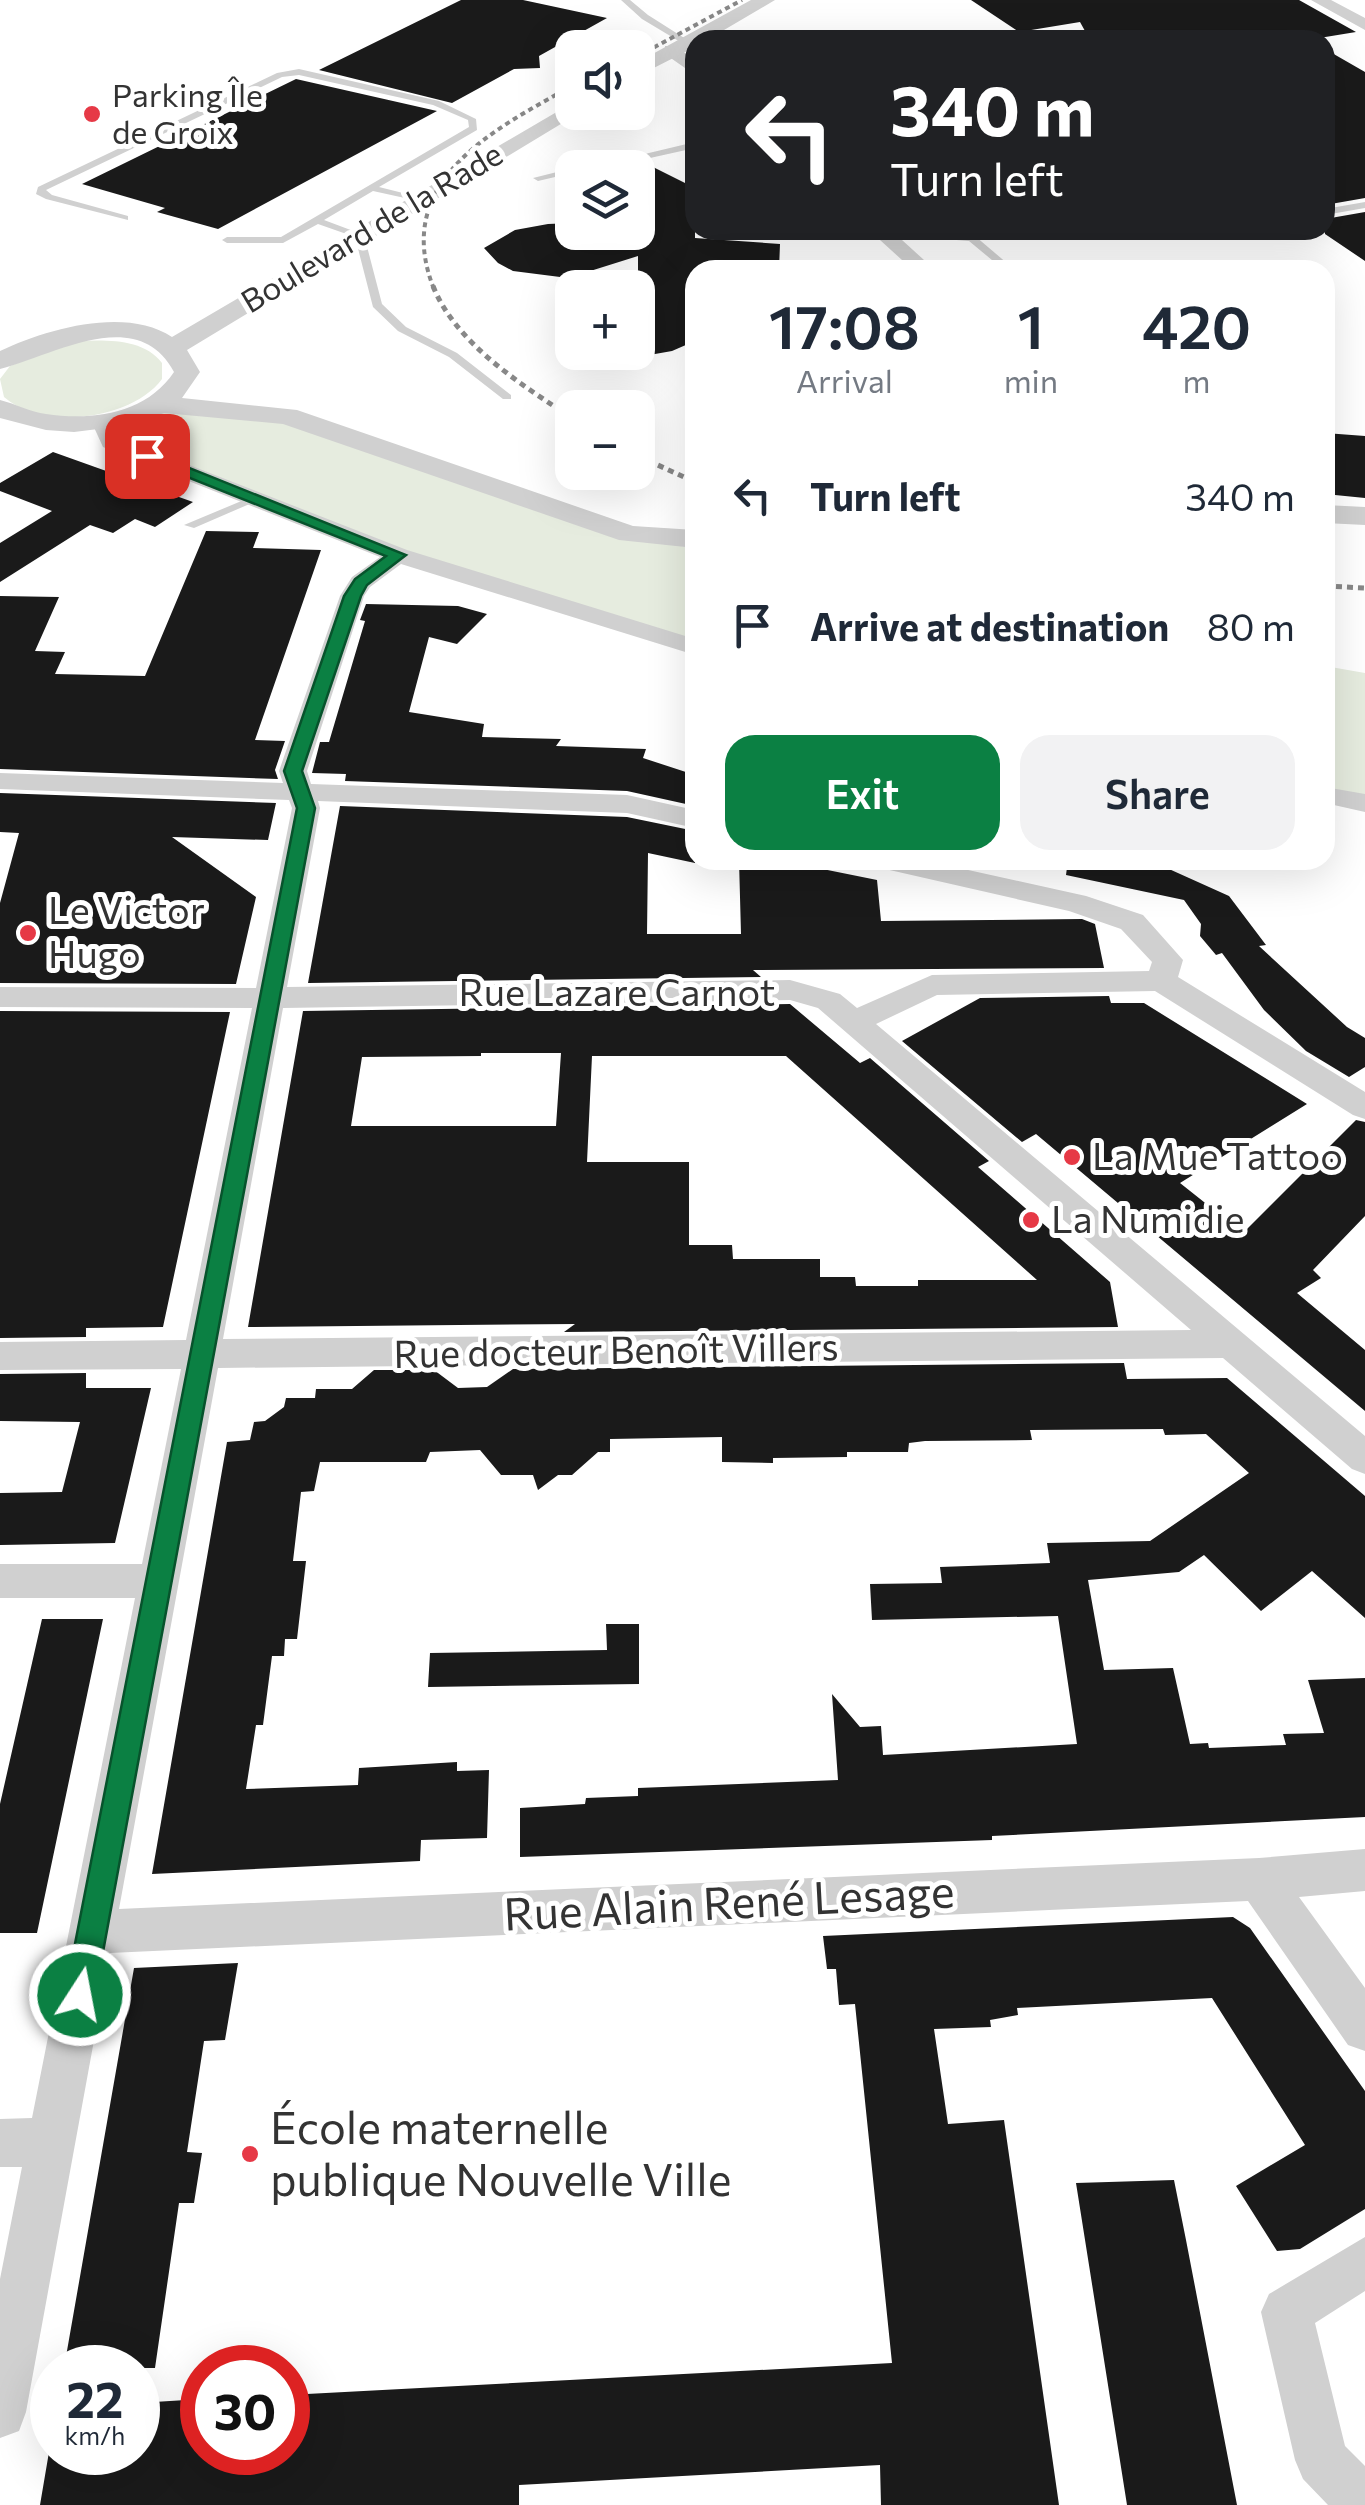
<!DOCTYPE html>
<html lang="en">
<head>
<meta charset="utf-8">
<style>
	body { margin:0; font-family:Commissioner,sans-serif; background:#f2f2f3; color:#1f2937; height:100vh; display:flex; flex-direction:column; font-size:38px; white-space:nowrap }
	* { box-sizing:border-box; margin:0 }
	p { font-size:32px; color:#747a83 }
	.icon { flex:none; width:55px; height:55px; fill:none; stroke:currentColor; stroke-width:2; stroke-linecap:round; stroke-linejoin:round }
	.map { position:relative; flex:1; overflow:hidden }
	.drawer { position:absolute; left:685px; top:260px; width:650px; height:610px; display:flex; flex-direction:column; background:#fff; border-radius:30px; box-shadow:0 10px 40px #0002 }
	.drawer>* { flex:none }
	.banner { position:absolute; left:685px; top:30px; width:650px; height:210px; border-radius:30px; box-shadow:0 10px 40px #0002; background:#202124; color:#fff; overflow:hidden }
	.controls { position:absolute; left:555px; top:30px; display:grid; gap:20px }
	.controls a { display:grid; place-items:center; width:100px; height:100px; border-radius:20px; background:#fff; box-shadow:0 10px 40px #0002; font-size:50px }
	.speed { position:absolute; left:30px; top:2345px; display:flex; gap:20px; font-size:50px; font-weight:700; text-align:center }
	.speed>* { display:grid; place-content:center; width:130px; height:130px; border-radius:50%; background:#fff; box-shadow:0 10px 40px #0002; line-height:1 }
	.speed small { font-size:25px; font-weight:400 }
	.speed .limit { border:15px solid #d22; background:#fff; color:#111 }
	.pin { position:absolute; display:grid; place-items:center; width:85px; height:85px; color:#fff; margin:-42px; border-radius:20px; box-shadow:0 5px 15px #0006 }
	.me { position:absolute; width:110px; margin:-55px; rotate:11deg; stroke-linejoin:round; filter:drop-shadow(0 0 8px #0008) }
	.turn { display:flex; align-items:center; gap:35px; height:210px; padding:0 40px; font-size:45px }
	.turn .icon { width:130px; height:130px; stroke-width:2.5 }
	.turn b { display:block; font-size:70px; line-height:85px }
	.eta { display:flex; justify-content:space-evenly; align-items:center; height:170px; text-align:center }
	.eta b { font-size:60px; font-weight:600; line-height:70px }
	.button { display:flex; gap:20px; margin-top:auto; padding:20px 40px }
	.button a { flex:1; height:115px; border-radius:30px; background:#0b8043; color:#fff; font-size:40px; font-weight:600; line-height:115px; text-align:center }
	.button a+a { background:#f2f2f3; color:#1f2937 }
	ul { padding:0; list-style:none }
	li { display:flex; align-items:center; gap:30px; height:130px; padding:0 40px }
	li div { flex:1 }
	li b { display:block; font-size:38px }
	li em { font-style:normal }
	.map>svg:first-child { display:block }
	.green { fill:#e6ecdf }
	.building { fill:#1a1a1a; fill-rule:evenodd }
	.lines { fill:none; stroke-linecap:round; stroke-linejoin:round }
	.service { fill:#d0d0d0; fill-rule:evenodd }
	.minor { fill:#d0d0d0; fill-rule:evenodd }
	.tertiary { fill:#d0d0d0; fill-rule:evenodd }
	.rail-far1 { stroke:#888; stroke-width:4; stroke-dasharray:5 4; stroke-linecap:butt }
	.rail { stroke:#888; stroke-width:5; stroke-dasharray:6 5; stroke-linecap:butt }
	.route { fill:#0b8043; stroke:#07532c; stroke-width:2.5 }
	.poi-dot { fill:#e63946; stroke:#fff; stroke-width:4 }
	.labels { text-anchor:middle; stroke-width:10; stroke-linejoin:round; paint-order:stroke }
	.far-poi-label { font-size:32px; fill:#333; stroke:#fff; text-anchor:start }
	.far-street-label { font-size:32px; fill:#333; stroke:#fff }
	.poi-label { font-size:38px; fill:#333; stroke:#fff; text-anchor:start }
	.street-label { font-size:38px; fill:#333; stroke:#fff }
	.near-street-label { font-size:45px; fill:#333; stroke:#fff }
	.near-poi-label { font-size:45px; fill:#333; stroke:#fff; text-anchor:start }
</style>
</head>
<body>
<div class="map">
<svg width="1365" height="2505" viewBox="0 0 1365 2505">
	<rect width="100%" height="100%" fill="#fff"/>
	<!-- green -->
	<path class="green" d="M77,341C106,340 143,338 162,363V379C132,420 42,431 4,397L0,379L10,366Z
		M158,404L287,416L629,534L695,549V647L398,555L111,442L103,423Z
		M1325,666L1365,673V803L1325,795Z"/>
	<!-- building -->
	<path class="building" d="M461,0H523L607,18L539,56L540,68L514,69L452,103L319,70Z
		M971,0H1299L1356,32L1307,40H1090L1080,22L1019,32Z
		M1325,49L1365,72V198L1325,205Z
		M296,79L437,111L218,229L157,212L165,208L82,184Z
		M645,163L695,188V238L780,244L779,270H695V341L672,351L638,357V256L568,278L513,271L498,263L484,248L515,230L548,224L572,223V232H638V165Z
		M1365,212V261L1325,234V219Z
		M1325,433L1365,436V498L1325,494Z
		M53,452L193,502L155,527L135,519L113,533L90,525L0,582V543L52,511L0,491V483Z
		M206,531L259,532L253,548L321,550L255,740L285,741L275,770L278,779L0,769V596L59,597L35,651L65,652L55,674L145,676Z
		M366,604L458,606L487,614L457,644L429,637L409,712L484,724L482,737L561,739L556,746L646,749L643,758L695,775V806L627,791L345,781L346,774L312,773L320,742H329L365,621L360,620Z
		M0,793L276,803L268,840L172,837L256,897L236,984L0,983V903L19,833L0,832Z
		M340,806L627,817L695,831V863L648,853L647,934H741L739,860H778L877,880L881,921L1082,919L1095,924L1104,968L753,970L761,977L308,983Z
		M1068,860H1149L1229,896L1266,945L1259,946L1347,1027L1365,1038V1067L1349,1077L1306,1051L1264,1010L1222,953L1216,955L1200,936L1201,924L1184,900L1066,875Z
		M1109,996L1111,1003H1144L1307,1104L1180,1183L1243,1233L1356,1120L1365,1122V1216L1313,1270L1321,1278L1297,1293L1365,1350V1411L1036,1134L1022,1142L902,1041L980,998Z
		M790,1004L860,1063L870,1058L989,1161L978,1167L1110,1282L1118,1327L564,1332L575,1324L248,1327L303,1011ZM481,1053H561L556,1126H351L362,1057L481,1056ZM592,1056H786L1037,1280H918V1286H856L855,1277H820V1259H733L732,1245H689V1162H587Z
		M0,1011L230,1012L163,1327L86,1328V1337L0,1338Z
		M1124,1363L1127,1379L1227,1378L1365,1496V1618L1312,1571L1261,1611L1204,1555L1179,1572L1088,1580L1104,1670L1173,1668L1190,1744L1208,1743L1209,1748L1286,1745L1283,1734L1324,1733L1308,1680L1365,1678V1817L992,1836V1840L520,1857V1808L585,1804L586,1798L638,1796V1788L838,1780L832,1694L860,1727L881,1726L883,1755L1077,1744L1058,1616L872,1620L870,1584L942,1583L940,1567L1050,1563L1047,1543L1150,1541L1249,1473L1206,1434L1165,1435L1163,1429L1030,1430L1032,1440L925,1441L909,1443L908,1452H847V1457L773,1458V1463L722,1462V1437L610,1439V1452H598L572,1475H558L538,1490L533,1475H501L480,1450L430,1452L426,1462H320L314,1491L301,1492L293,1561H306L297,1639H285L284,1656H272L263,1725H256L246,1789L358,1785L359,1768L457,1762V1771L489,1770L487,1838L421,1840L420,1861L152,1874L227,1442L250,1440L254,1422L265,1421L284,1407L286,1398H315L316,1389H352L374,1370H434L458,1388L487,1387L513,1369Z
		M86,1373V1388H151L115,1543L0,1545V1493L62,1492L80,1422L0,1421V1374Z
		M42,1619H103L37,1933H0V1804Z
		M606,1624H639V1684L428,1687L430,1653L607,1650Z
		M1233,1917L1250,1928L1365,2091V2209L1300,2249L1277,2251L1236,2186L1305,2145L1212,1998L1017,2008L1018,2015L990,2020L991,2027L934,2029L948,2124L1004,2120L1059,2505H881L880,2465L519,2485V2505H40L49,2452H138V2403L202,2399V2452H288V2395L892,2363L855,2004L839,2005L836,1969H827L823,1936Z
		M238,1963L225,2040L204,2041L187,2152L202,2153L194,2203H179L155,2368H64L134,1968Z
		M1174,2180L1186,2240L1237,2505H1127L1076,2183Z"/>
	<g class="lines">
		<!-- service -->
		<path class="service" d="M621,0H630L648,15L689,41L682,43L642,19Z
			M299,69L439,101L476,119L477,130L379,187L423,198V202L373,191L324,220L364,235L382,304L406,327L457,353L511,395V399H503L449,357L398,331L373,307L355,237L318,224L283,243H227L222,240L227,237H281L469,127L468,120L433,105L299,75L282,77L46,190L52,195L128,216V220L46,199L36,194L38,187L277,73Z
			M695,142V148L605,168H586Z
			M573,168L572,173L538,181L533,178Z
			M1365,202V208L1325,215V209Z
			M906,230L975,236L1015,270H1004L969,241L881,234L876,231Z
			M1157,230L1253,234L1281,230L1253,240L1162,233Z
			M251,497L261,499L194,528L184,525Z"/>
		<!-- minor -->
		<path class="minor" d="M1311,0H1331L1365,18V30Z
			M665,46H677L695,62V75L665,54Z
			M869,230H891L935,270H913Z
			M103,416L111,418L120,438L407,550L695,639V655L401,564L370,587L364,596L307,771L311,784L627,795L695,810V828L627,813L318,801L320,808L287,987L790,980L840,994L857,1008L932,975L1149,971L1152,962L1121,929L1069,911L872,866L868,860H923L1086,896L1143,915L1183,960L1178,977L1365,1092V1119L1353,1115L1155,991L937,995L876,1024L1365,1436V1474L1352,1469L1223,1358L218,1368L119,1909L1259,1858L1365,1849V1891L1299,1897L1365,1988V2051L1348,2045L1248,1901L110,1953L26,2412L19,2431L0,2438V2279L22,2167H0V2119L32,2118L135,1598H0V1564H142L181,1369L0,1370V1342L186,1340L252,1008L0,1007V987L256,988L292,808L289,800L0,789V773L283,783L279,771L340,596L352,577L380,557L103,447L92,423ZM790,1000L818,1008L1191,1330L223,1339L283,1008Z
			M1325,787L1365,794V812L1325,803Z
			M1365,2237V2291L1315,2323L1345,2446L1365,2466V2505H1328L1303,2479L1295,2460L1261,2312L1269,2294Z"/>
		<!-- tertiary -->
		<path class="tertiary" d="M751,0H775L707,40H695V47L638,76V62Z
			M572,103V112L579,113L187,350L200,372L182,398L297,410L633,526L695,530V548L619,540L283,424L164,413L130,425L74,432L46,430L0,418V400C16,404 30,412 46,414C92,421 146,414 174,372C137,303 53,356 0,369V351C46,329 126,306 172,337Z
			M1325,505L1365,507V525L1325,523Z"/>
		<!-- rail-far1 -->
		<path class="rail-far1" d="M638,56L742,0
			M434,289C391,182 492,130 572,86"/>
		<!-- rail -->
		<path class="rail" d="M433,286C456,344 522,385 572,418
			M638,456L695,482
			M1325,586L1365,588"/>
	</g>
	<!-- route -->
	<path class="route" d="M142,453H152L406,555L367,585L361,596L302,771L315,808L95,1995L90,2006L80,2010L69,2006L65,1995L297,808L284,771L344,596L355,579L386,556L142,459Z"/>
	<!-- markers -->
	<g class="poi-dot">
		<circle cx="92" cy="114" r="10"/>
		<circle cx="28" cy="933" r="10"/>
		<circle cx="1072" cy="1157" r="10"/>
		<circle cx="1031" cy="1220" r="10"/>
		<circle cx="250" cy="2154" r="10"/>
	</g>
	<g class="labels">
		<!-- far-poi labels -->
		<g class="far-poi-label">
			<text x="112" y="107">Parking Île<tspan x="112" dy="37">de Groix</tspan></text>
		</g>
		<!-- far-street labels -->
		<g class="far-street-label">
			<text transform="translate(372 228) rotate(-31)" y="11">Boulevard de la Rade</text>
		</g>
		<!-- poi labels -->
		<g class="poi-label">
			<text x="48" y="924">Le Victor<tspan x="48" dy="44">Hugo</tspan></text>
			<text x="1092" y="1170">La Mue Tattoo</text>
			<text x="1051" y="1233">La Numidie</text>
		</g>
		<!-- street labels -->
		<g class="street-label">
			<text x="617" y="1006">Rue Lazare Carnot</text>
			<text transform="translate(616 1351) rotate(-1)" y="13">Rue docteur Benoît Villers</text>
		</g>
		<!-- near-street labels -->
		<g class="near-street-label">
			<text transform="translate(729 1903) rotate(-3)" y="16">Rue Alain René Lesage</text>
		</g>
		<!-- near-poi labels -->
		<g class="near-poi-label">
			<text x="270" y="2144">École maternelle<tspan x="270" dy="52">publique Nouvelle Ville</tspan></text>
		</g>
	</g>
</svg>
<div class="controls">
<a><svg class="icon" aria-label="sound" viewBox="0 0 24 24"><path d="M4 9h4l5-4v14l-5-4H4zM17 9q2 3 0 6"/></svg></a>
<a><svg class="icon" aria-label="layers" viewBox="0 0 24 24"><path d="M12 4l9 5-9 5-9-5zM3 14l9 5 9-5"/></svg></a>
<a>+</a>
<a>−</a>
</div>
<div class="speed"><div>22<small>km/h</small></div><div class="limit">30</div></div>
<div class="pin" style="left:147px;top:456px;background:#d93025"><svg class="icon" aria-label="arrive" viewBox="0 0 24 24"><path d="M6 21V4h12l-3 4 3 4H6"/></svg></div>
<svg class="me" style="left:80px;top:1995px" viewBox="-20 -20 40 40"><circle r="17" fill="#0b8043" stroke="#fff" stroke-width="3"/><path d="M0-11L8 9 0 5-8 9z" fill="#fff"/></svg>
<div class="banner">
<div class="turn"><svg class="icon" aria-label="left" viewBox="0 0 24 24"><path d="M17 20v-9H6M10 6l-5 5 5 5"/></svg><div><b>340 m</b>Turn left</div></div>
</div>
<section class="drawer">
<div class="eta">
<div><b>17:08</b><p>Arrival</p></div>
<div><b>1</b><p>min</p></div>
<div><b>420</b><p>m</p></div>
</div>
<ul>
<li><svg class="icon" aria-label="left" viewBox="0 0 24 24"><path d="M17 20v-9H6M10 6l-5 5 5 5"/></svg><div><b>Turn left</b></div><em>340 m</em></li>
<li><svg class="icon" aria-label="arrive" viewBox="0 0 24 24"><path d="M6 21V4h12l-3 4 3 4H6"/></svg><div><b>Arrive at destination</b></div><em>80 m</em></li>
</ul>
<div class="button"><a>Exit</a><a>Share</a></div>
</section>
</div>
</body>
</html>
